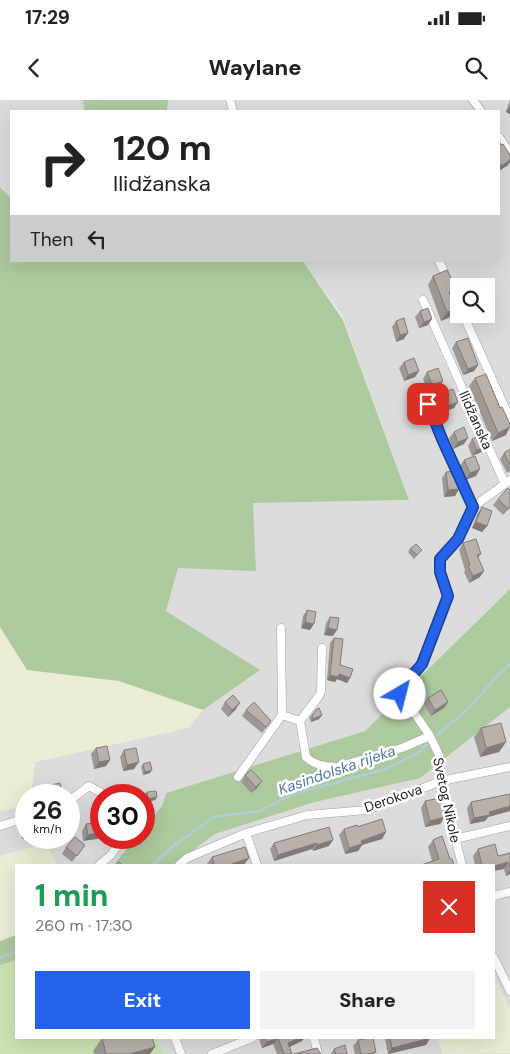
<!DOCTYPE html>
<html lang="en">
<head>
<meta charset="utf-8">
<style>
	body { margin:0; font-family:"DM Sans",sans-serif; background:#f2f2f2; color:#222; height:100vh; display:flex; flex-direction:column; font-size:19px; white-space:nowrap }
	* { box-sizing:border-box; margin:0 }
	p { font-size:16px; color:#767676 }
	.icon { flex:none; width:28px; height:28px; fill:none; stroke:currentColor; stroke-width:2; stroke-linecap:round; stroke-linejoin:round }
	.map { position:relative; flex:1; overflow:hidden }
	.drawer { position:absolute; left:15px; top:764px; width:480px; height:175px; display:flex; flex-direction:column; background:#fff; border-radius:0px; box-shadow:0 5px 20px #0002 }
	.drawer>* { flex:none }
	.guide { position:absolute; left:10px; top:10px; width:490px; height:152px; border-radius:0px; box-shadow:0 5px 20px #0002; background:#fff; color:#222; overflow:hidden }
	.controls { position:absolute; left:450px; top:178px; display:grid; gap:10px }
	.controls a { display:grid; place-items:center; width:45px; height:45px; border-radius:0px; background:#fff; box-shadow:0 5px 20px #0002; font-size:25px }
	.speed { position:absolute; left:15px; top:684px; display:flex; gap:10px; font-size:25px; font-weight:700; text-align:center }
	.speed>* { display:grid; place-content:center; width:65px; height:65px; border-radius:50%; background:#fff; box-shadow:0 5px 20px #0002; line-height:1 }
	.speed small { font-size:12px; font-weight:400 }
	.speed .limit { border:8px solid #d22; background:#fff; color:#111 }
	.pin { position:absolute; display:grid; place-items:center; width:42px; height:42px; color:#fff; margin:-21px; border-radius:10px; box-shadow:0 2px 8px #0006 }
	.me { position:absolute; width:55px; margin:-28px; rotate:37deg; stroke-linejoin:round; filter:drop-shadow(0 0 4px #0008) }
	.turn { display:flex; align-items:center; gap:18px; height:105px; padding:0 20px; font-size:22px }
	.turn .icon { width:65px; height:65px; stroke-width:2.5 }
	.turn b { display:block; font-size:35px; line-height:42px }
	.then { display:flex; align-items:center; height:48px; padding:0 20px; background:#0003; gap:10px; font-size:19px }
	.round { display:grid; place-items:center; flex:none; width:52px; height:52px; border-radius:0px; background:#f2f2f2 }
	.overview { display:flex; align-items:center; justify-content:space-between; height:85px; padding:0 20px }
	h1 { font-size:30px; font-weight:800; line-height:38px; color:#1e9e55 }
	.button { display:flex; gap:10px; margin-top:auto; padding:10px 20px }
	.button a { flex:1; height:58px; border-radius:0px; background:#2563eb; color:#fff; font-size:20px; font-weight:800; line-height:58px; text-align:center }
	.button a+a { background:#f2f2f2; color:#222 }
	.status { display:flex; justify-content:space-between; align-items:center; height:35px; padding:0 25px; background:#fff; direction:ltr }
	.status svg { height:14px; fill:currentColor }
	header { display:flex; justify-content:space-between; align-items:center; height:65px; padding:0 20px; background:#fff; font-size:22px; font-weight:800 }
	.map>svg:first-child { display:block }
	.residential { fill:#dddcdc; fill-rule:evenodd }
	.farmland { fill:#ebecd4 }
	.grass { fill:#cce4b1 }
	.forest { fill:#adca9f }
	.lines { fill:none; stroke-linecap:round; stroke-linejoin:round }
	.stream { stroke:#abcfd8; stroke-width:2.5 }
	.minor-casing { stroke:#a0a0a0; stroke-width:9 }
	.minor { stroke:#fff; stroke-width:8 }
	.wall { fill:#9e9894 }
	.shaded-wall { fill:#817c78 }
	.building { fill:#b8b1ac; stroke:#817c78 }
	.route-casing { stroke:#184099; stroke-width:12 }
	.route { stroke:#2563eb; stroke-width:9 }
	.labels { text-anchor:middle; stroke-width:5; stroke-linejoin:round; paint-order:stroke }
	.street-label { font-size:14px; fill:#1f1f1f; stroke:#fff }
	.water-label { font-size:15px; font-style:italic; fill:#517a9f; stroke:#fff }
</style>
</head>
<body>
<div class="status"><b>17:29</b><svg viewBox="0 0 49 12"><path d="M0 12V9h3v3zM5 12V6h3v6zM10 12V3h3v9zM15 12V0h3v12zM26 1h20v11H26zM47 4h2v5h-2z"/></svg></div>
<header><svg class="icon" aria-label="back" viewBox="0 0 24 24"><path d="M15 5l-7 7 7 7"/></svg>Waylane<svg class="icon" aria-label="search" viewBox="0 0 24 24"><circle cx="10" cy="10" r="6"/><path d="M15 15l6 6"/></svg></header>
<div class="map">
<svg width="510" height="954" viewBox="0 0 510 954">
	<rect width="100%" height="100%" fill="#efece6"/>
	<!-- residential -->
	<path class="residential" d="M0,0H83L84,11H11V98L0,87Z
		M168,0H510V489L365,631L166,693L162,706L144,728V695H101V738H136L115,763L116,765H58L45,744L0,756V711L26,706V738H69V695H31L35,662L188,628L203,610L259,570L166,511L178,467L253,403L409,400L342,215L303,161H499V11H167ZM459,186H486V214H459Z
		M510,607V954H164L156,938H494V765H174L215,734L315,702L495,618Z"/>
	<!-- farmland -->
	<path class="farmland" d="M0,527L27,570L119,581L203,610L188,628L35,662L31,695H26V706L0,711Z
		M45,744L58,765H16V835L0,841V756Z
		M494,875L510,909V953L442,954L438,938H494Z"/>
	<!-- grass -->
	<path class="grass" d="M16,860V938H156L164,954H0V865Z"/>
	<!-- forest -->
	<path class="forest" d="M83,0H168L167,11H84Z
		M0,87L11,98V161H303L343,220L409,400L253,403L256,471L178,468L166,511L260,570L203,610L119,581L27,570L0,527Z
		M510,489V607L420,678L315,702L215,734L174,765H116L115,763L136,738H144V728L162,706L166,693L365,631Z
		M16,835V860L0,865V841Z"/>
	<g class="lines">
		<!-- stream -->
		<path class="stream" d="M153,765L172,747L214,717L260,711L293,694L386,669L417,653L470,607L500,573L510,564
			M0,858L16,852"/>
		<!-- minor casing -->
		<g class="minor-casing">
			<path id="minor" d="M230,0L233,11
				M473,0L481,11
				M499,37L510,53
				M439,161L459,204
				M423,200L505,384
				M463,214L510,319
				M427,304L468,400L473,407
				M322,548L321,591L319,596L300,621L306,657C314,665 325,667 337,667L402,648L430,636
				M282,615L300,621
				M238,677L282,615L281,528
				M69,701L89,686L105,695
				M0,726L26,718
				M246,733L257,765
				M455,739L510,726
				M99,765L111,755L123,738
				M179,765L187,758L246,733L307,715L367,710L441,681L510,667
				M462,765L441,681L439,655L430,636L413,611L401,598L400,594L406,583L421,564L448,496L440,472L439,459L458,439L473,407L510,380
				M494,796L510,792
				M494,858L510,891
				M175,938L181,954
				M314,938L318,954
				M212,954L252,938"/>
		</g>
		<!-- minor -->
		<use href="#minor" class="minor"/>
	</g>
	<!-- wall -->
	<path class="wall" d="M510,0V14L506,12Z
		M499,41L501,45L510,55V62L508,65L499,71Z
		M433,176L456,189L451,197L450,217L441,221L428,185Z
		M420,211L428,225L419,228L415,217Z
		M396,221L404,239L396,242L392,227Z
		M456,242L478,265L474,271L463,275L452,248Z
		M404,262L419,271L415,277L404,281L399,268Z
		M427,272L439,288L428,292L423,279Z
		M475,278L506,335L492,341L469,286Z
		M442,293L454,308L443,312L438,299Z
		M411,301L427,310L422,316L411,320L407,307Z
		M454,332L464,344L453,349L449,338Z
		M472,339L484,351L472,356L468,346Z
		M510,349V371L507,373L500,359L504,353Z
		M464,360L476,376L465,380L460,366Z
		M446,372L459,389L455,396L444,397L442,378Z
		M498,399L510,408L503,415L493,405Z
		M482,407L487,426L482,432L472,428L477,414Z
		M463,443L481,454L478,458L480,477L469,483L464,472L465,470L459,450Z
		M410,449L422,450L414,459L408,452Z
		M307,510L310,530L301,528L303,516Z
		M330,517L333,536L324,535L326,523Z
		M334,538L340,565L350,578L347,583L337,579L335,582L327,580L330,543Z
		M428,598L448,602L444,608L431,616L424,604Z
		M225,602L236,609L228,617L221,609Z
		M246,610L271,621L262,633L242,616Z
		M316,610L322,615L319,619L311,622L309,618Z
		M481,628L506,642L499,652L480,657L474,637Z
		M96,648L110,660L106,666L94,669L91,654Z
		M124,650L134,669L123,671L120,657Z
		M143,664L150,673L143,675L141,667Z
		M245,675L257,688L251,693L241,682Z
		M46,686L62,695H42L41,692Z
		M147,692L157,697L155,700L146,702L144,695Z
		M510,694V711L488,717L485,721L470,724L467,708L471,702Z
		M425,701L445,717L440,724L425,727L421,708Z
		M101,722L83,741L82,731L86,724Z
		M25,724H26V738L22,739L21,730Z
		M329,727V746L313,751L312,749L274,761L270,749L274,743Z
		M357,727L386,732L382,739L362,745L358,751L345,754L339,735L344,729Z
		M433,740L450,759L432,761L428,747Z
		M85,745L72,762L62,754L66,747Z
		M478,749L498,756L510,753V774L506,776L504,769L494,765H475L473,756Z
		M212,757L244,765H207V764Z
		M102,938L150,954H94L93,951Z
		M260,938H304L302,941L289,947L292,954H277L273,944L262,948L259,939Z
		M385,938H430L426,945L388,954L385,939Z
		M358,940L376,952L374,954H355L353,946Z
		M334,949L347,954H331Z"/>
	<!-- shaded-wall -->
	<path class="shaded-wall" d="M510,6V14L506,12Z
		M510,60V62L508,65L499,71V69L501,66Z
		M456,189L450,198L449,192Z
		M456,209L450,217L441,221L447,212Z
		M432,219L428,225L419,228L424,222Z
		M408,233L404,239L396,242L400,235Z
		M478,265L474,271L463,275L468,269Z
		M419,271L415,277L404,281L408,275Z
		M443,281L439,288L428,292L432,285Z
		M458,302L454,308L443,312L447,306Z
		M427,310L422,316L411,320L416,314Z
		M510,327L506,335L492,341L498,333Z
		M468,338L464,344L453,349L458,342Z
		M489,345L484,351L472,356L477,350Z
		M480,369L476,376L465,380L470,373Z
		M459,389L455,396L444,397L448,390Z
		M476,422L487,426L482,432L472,428Z
		M484,471L480,477L469,483L473,476Z
		M305,522L314,524L310,530L301,528Z
		M328,528L337,530L333,536L324,535Z
		M339,574L350,578L347,583L337,579L335,582L327,580L330,575Z
		M448,602L444,608L431,616L435,610Z
		M240,603L236,609L228,617L232,610Z
		M322,615L319,619L311,622L313,619Z
		M506,642L499,652L480,657L486,648Z
		M110,660L106,666L94,669L99,662Z
		M139,662L134,669L123,671L127,665Z
		M152,670L150,673L143,675L145,672Z
		M262,681L257,688L251,693L256,687Z
		M157,697L155,700L146,702L148,699Z
		M510,706V711L488,717L485,721L470,724L474,718L489,712Z
		M445,717L440,724L425,727L430,721Z
		M101,732V738H104L83,741L88,735Z
		M386,732L382,739L362,745L358,751L345,754L349,748L361,741Z
		M26,734V738H31L22,739Z
		M333,740L329,746L313,751L317,745Z
		M317,743L312,749L274,761L278,755Z
		M249,758L244,765H229Z
		M508,762L504,769L494,771V766Z
		M510,770V774L506,776Z
		M278,938L273,944L262,948L267,942Z
		M299,938H304L302,941L283,950L288,943Z
		M430,938L426,945L388,954L392,948Z
		M155,947L150,954H130Z"/>
	<!-- building -->
	<path class="building" d="M499,41L501,45L503,44L510,55V60L501,66L499,61Z
		M447,170L456,189L449,192L456,209L447,212L433,176Z
		M428,208L432,219L424,222L420,211Z
		M404,218L408,233L400,235L396,221Z
		M468,238L478,265L468,269L456,242Z
		M414,258L419,271L408,275L404,262Z
		M438,268L443,281L432,285L427,272Z
		M486,274L500,308L502,307L510,324V327L498,333L475,278Z
		M453,289L458,302L447,306L442,293Z
		M422,297L427,310L416,314L411,301Z
		M464,327L468,338L458,342L454,332Z
		M484,334L489,345L477,350L472,339Z
		M510,349V365L504,353Z
		M475,356L480,369L470,373L464,360Z
		M457,371L459,389L448,390L446,372Z
		M508,388L510,390V406L508,409L498,399Z
		M482,407L492,411L487,426L476,422Z
		M476,439L481,454L477,455L484,471L473,476L468,466L470,465L463,443Z
		M416,444L422,450L417,455L410,449Z
		M307,510L316,512L314,524L305,522Z
		M330,517L339,518L337,530L328,528Z
		M334,538L343,539L340,565L353,569L350,578L339,574L338,577L330,575Z
		M441,590L448,602L435,610L428,598Z
		M233,595L240,603L232,610L225,602Z
		M254,602L271,621L266,627L246,610Z
		M319,608L322,615L313,619L312,615L316,610Z
		M501,623L506,642L486,648L481,628Z
		M107,646L110,660L99,662L96,648Z
		M136,648L139,662L127,665L124,650Z
		M150,662L152,670L145,672L143,664Z
		M251,670L262,681L256,687L245,675Z
		M60,683L63,694L48,695L46,686Z
		M156,691L157,697L148,699L147,692Z
		M510,694V706L489,712L490,715L474,718L471,702Z
		M440,698L445,717L430,721L425,701Z
		M382,719L386,732L361,741L362,744L349,748L344,729L357,725V727Z
		M101,722V732L88,735L86,724Z
		M329,727L333,740L317,745V743L278,755L274,743Z
		M442,736L450,759H452L454,765H421L439,759L433,740Z
		M75,737L85,745L77,756L66,747Z
		M495,744L498,756L510,753V767L508,762L494,766L482,765L478,749Z
		M245,747L249,758L229,765H212L214,764L212,757Z
		M119,762L122,765H116Z
		M102,938H152L155,947L130,954H106Z
		M265,938H299L288,943L292,954H284L278,938L267,942Z
		M369,938H373L376,952L368,954H361L358,940Z
		M390,938H430L392,948Z
		M345,945L347,954H336L334,949Z
		M317,948L321,954H294Z"/>
	<g class="lines">
		<!-- route casing -->
		<g class="route-casing">
			<path id="route" d="M400,594L406,583L422,564L448,496L440,472V459L458,439L473,407L442,339L428,304"/>
		</g>
		<!-- route -->
		<use href="#route" class="route"/>
	</g>
	<g class="labels">
		<!-- street labels -->
		<g class="street-label">
			<text transform="translate(476 320) rotate(66)" y="5">Ilidžanska</text>
			<text transform="translate(393 698) rotate(-19)" y="5">Derokova</text>
			<text transform="translate(447 700) rotate(78)" y="5">Svetog Nikole</text>
		</g>
		<!-- water labels -->
		<g class="water-label">
			<text transform="translate(337 670) rotate(-19)" y="5">Kasindolska rijeka</text>
		</g>
	</g>
</svg>
<div class="controls">
<a><svg class="icon" aria-label="search" viewBox="0 0 24 24"><circle cx="10" cy="10" r="6"/><path d="M15 15l6 6"/></svg></a>
</div>
<div class="speed"><div>26<small>km/h</small></div><div class="limit">30</div></div>
<div class="pin" style="left:428px;top:304px;background:#d93025"><svg class="icon" aria-label="arrive" viewBox="0 0 24 24"><path d="M6 21V4h12l-3 4 3 4H6"/></svg></div>
<svg class="me" style="left:400px;top:594px" viewBox="-20 -20 40 40"><circle r="19" fill="#fff"/><path d="M0-13L10 11 0 6-10 11z" fill="#2563eb"/></svg>
<div class="guide">
<div class="turn"><svg class="icon" aria-label="right" viewBox="0 0 24 24"><path d="M7 20v-9h11M14 6l5 5-5 5"/></svg><div><b>120 m</b>Ilidžanska</div></div>
<div class="then">Then<svg class="icon" aria-label="left" viewBox="0 0 24 24"><path d="M17 20v-9H6M10 6l-5 5 5 5"/></svg></div>
</div>
<section class="drawer">
<div class="overview"><div><h1>1 min</h1><p>260 m · 17:30</p></div><a class="round" style="background:#d93025;color:#fff"><svg class="icon" aria-label="close" viewBox="0 0 24 24"><path d="M6 6l12 12M18 6L6 18"/></svg></a></div>
<div class="button"><a>Exit</a><a>Share</a></div>
</section>
</div>
</body>
</html>
